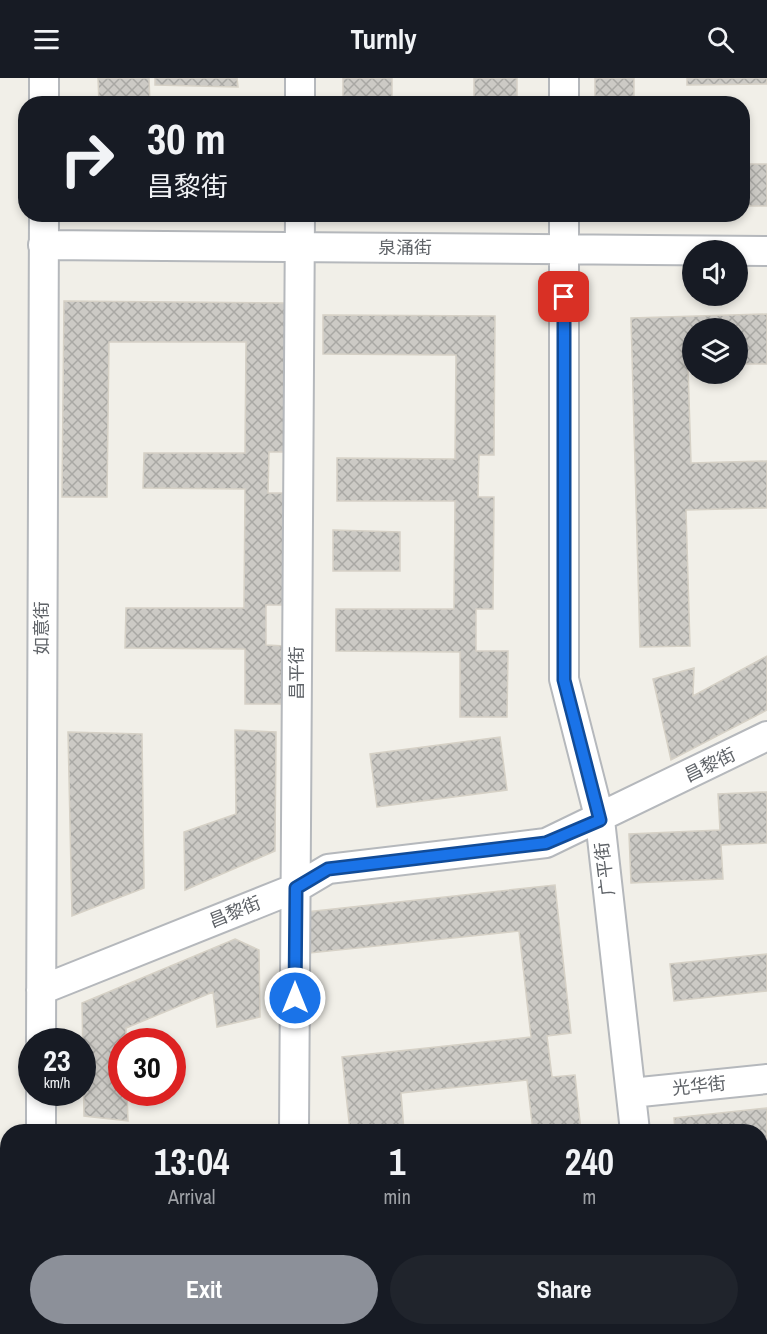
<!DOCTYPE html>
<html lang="en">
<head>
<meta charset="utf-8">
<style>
	body { margin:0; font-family:"Archivo Narrow","Noto Sans SC",sans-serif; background:#20242c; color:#f1f3f6; height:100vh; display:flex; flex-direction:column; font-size:22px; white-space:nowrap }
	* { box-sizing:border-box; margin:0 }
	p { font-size:20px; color:#9ea1a6 }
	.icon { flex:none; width:33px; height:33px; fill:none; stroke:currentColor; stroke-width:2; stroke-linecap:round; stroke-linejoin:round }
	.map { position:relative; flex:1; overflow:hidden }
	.sheet { position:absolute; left:0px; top:1046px; width:768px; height:212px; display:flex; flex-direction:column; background:#171b24; border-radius:24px 24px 0 0; box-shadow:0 3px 9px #0003 }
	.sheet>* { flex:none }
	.top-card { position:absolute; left:18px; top:18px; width:732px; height:126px; border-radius:24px; box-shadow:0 3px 9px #0003; background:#171b24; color:#f1f3f6; overflow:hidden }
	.controls { position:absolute; left:682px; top:162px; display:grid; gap:12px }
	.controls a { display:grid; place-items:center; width:66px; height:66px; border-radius:50%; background:#171b24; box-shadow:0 3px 9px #0003; font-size:30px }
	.speed { position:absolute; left:18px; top:950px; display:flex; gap:12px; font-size:30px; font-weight:700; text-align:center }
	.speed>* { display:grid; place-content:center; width:78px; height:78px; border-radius:50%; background:#171b24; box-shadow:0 3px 9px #0003; line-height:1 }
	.speed small { font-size:15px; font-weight:400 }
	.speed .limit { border:9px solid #d22; background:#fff; color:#111 }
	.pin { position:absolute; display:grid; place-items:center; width:51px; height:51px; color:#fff; margin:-26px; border-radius:12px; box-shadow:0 3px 9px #0006 }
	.me { position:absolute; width:66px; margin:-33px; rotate:0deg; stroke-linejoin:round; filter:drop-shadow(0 0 4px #0008) }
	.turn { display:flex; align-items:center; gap:21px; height:126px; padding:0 30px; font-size:27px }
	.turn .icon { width:78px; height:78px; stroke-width:2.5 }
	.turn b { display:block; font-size:42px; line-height:51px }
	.eta { display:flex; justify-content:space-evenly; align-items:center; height:102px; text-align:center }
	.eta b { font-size:36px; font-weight:800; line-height:42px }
	.action { display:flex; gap:12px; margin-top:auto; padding:12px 30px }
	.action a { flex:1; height:69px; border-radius:36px; background:#8c9099; color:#fff; font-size:24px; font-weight:800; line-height:69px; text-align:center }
	.action a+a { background:#20242c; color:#f1f3f6 }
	header { display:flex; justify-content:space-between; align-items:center; height:78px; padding:0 30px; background:#171b24; font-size:27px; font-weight:800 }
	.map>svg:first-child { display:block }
	.building { fill:url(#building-cross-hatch); stroke:#d6d1c6; stroke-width:1.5 }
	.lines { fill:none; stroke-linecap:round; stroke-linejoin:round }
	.minor-casing { stroke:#b5b8bc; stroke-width:32 }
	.minor { stroke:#fff; stroke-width:28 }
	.route-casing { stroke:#114b97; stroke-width:15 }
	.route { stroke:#1a73e8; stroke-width:10 }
	.labels { text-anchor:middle; stroke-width:4.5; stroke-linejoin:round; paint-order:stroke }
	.street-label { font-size:18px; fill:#5f6368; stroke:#fff }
</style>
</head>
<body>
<header><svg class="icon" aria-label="menu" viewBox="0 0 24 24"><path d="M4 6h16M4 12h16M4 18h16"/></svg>Turnly<svg class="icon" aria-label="search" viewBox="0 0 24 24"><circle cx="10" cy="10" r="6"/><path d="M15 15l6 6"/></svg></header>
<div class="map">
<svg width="767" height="1256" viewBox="0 0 767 1256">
	<defs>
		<pattern id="building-cross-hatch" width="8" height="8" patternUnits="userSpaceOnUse" patternTransform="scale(1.5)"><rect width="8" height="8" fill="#cccac5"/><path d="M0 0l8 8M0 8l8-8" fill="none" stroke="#a9a8a4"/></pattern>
	</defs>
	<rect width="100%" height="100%" fill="#f1efe8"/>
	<!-- building -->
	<path class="building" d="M98,0H149L150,26H99Z
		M155,0H237L238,9L155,7Z
		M343,0H392V26H343Z
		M474,0H517V26H474Z
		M595,0H634V26H595Z
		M687,0H767V6L687,7Z
		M742,86H767V128H742Z
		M64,223L285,225L284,374H269L268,415H284L283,527H266V567L285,568L284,626H245V571L125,570L126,530H244L245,411L143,410L144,375H245L246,264H109L107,419H62Z
		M767,236V286H738V250H693V288H688L691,385L767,383V430L686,432L690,568L640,569L631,240Z
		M323,237L495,238L494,377H479L478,419H494L493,531H476V573H508L507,639H460V574L336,573V531H454L455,423H337V380L455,381L456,277L323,276Z
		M333,452L400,454V493H333Z
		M767,578V632L671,682L653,601L694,590L693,618Z
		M235,652L276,654L275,773L185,812L184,754L236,736Z
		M68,654L142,656L144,810L72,838Z
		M500,659L507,712L377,729L370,676Z
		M767,714V765L721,767L723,801L631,805L629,756L720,752L718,716Z
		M555,807L571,955L547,958L552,999L575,997L581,1053H533L527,1002L401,1015L404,1053H350L342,979L531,959L519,853L310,875L306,834Z
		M235,861L259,872L260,939L217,949L213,914L126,950V963H122V1014H127L128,1043L84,1038L82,925Z
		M767,876V913L674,923L670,886Z
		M767,1030V1073L760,1074V1053H675L674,1040Z
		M760,1146H767V1192L760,1193Z
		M123,1250H271L264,1256H139Z
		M333,1250H466L467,1256H334Z
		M557,1250H602V1254L558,1256Z"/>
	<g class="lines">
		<!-- minor casing -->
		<g class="minor-casing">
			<path id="minor" d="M564,0V26
				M44,26V0
				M300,26V0
				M564,136V601L600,742L635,1053
				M43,167L767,173
				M41,912L296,810L328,791L546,765L767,658
				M41,963L44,136
				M631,1015L767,1001
				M41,1053V1014
				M294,1053L300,136
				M652,1250L653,1256
				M39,1256V1250
				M292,1256V1250"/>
		</g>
		<!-- minor -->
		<use href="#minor" class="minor"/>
	</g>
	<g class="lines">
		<!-- route casing -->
		<g class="route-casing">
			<path id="route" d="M295,920L296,810L328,791L546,765L600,742L564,602V219"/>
		</g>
		<!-- route -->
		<use href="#route" class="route"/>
	</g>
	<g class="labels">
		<!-- street labels -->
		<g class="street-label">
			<text x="405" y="176">泉涌街</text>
			<text transform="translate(42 550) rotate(-90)" y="6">如意街</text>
			<text transform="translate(297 595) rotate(-90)" y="6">昌平街</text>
			<text transform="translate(710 687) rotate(-26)" y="6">昌黎街</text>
			<text transform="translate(605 791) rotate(-97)" y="6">广平街</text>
			<text transform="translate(235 834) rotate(-22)" y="6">昌黎街</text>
			<text transform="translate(699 1008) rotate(-6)" y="6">光华街</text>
		</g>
	</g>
</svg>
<div class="controls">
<a><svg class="icon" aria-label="sound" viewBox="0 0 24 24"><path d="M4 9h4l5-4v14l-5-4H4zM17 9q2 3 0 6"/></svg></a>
<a><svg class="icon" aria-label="layers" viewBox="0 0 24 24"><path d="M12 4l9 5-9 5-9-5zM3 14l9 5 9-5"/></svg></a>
</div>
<div class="speed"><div>23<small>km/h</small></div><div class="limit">30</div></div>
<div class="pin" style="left:564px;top:219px;background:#d93025"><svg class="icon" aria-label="arrive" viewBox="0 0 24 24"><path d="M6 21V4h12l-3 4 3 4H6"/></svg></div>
<svg class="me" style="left:295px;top:920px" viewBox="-20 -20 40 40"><circle r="17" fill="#1a73e8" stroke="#fff" stroke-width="3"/><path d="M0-11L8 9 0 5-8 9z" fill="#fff"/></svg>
<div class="top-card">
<div class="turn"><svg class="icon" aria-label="right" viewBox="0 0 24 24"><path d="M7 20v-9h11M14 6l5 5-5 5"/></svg><div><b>30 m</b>昌黎街</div></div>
</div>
<section class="sheet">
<div class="eta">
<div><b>13:04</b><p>Arrival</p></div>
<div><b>1</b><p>min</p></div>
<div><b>240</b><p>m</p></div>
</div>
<div class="action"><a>Exit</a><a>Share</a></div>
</section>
</div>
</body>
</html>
